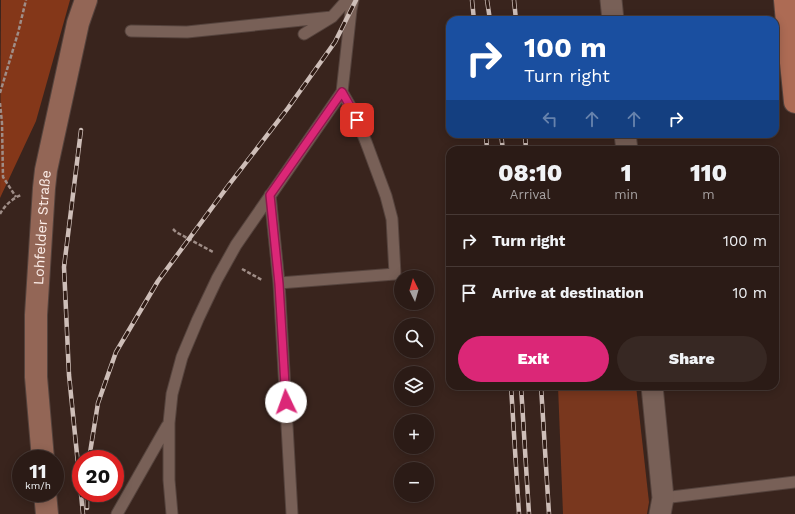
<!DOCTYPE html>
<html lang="en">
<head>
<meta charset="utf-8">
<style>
	body { margin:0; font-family:"Work Sans",sans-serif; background:#372823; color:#f1f3f6; height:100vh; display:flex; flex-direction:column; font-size:15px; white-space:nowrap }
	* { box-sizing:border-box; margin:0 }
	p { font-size:13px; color:#a6a1a1 }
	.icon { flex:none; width:22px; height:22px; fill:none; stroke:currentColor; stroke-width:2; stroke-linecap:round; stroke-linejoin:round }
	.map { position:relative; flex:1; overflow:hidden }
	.side { position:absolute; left:446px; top:146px; width:333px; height:244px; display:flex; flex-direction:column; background:#2b1b16; border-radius:12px; box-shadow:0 2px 10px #0003,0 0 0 1px #473935 }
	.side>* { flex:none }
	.banner { position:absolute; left:446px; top:16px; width:333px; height:122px; border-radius:12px; box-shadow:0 2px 10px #0003,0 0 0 1px #473935; background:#1a4fa0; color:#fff; overflow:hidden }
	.needle { width:26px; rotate:355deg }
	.tools { position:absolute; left:394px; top:270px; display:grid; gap:8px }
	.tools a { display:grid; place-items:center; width:40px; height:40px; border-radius:50%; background:#2b1b16; box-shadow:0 2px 10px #0003,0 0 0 1px #473935; font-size:20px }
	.speed { position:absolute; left:12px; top:450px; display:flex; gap:8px; font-size:20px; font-weight:700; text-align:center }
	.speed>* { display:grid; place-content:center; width:52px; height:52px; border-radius:50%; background:#2b1b16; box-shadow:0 2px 10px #0003,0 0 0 1px #473935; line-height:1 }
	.speed small { font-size:10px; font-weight:400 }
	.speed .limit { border:6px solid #d22; background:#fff; color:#111 }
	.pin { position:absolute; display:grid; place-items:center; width:34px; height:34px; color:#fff; margin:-17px; border-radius:8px; box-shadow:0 2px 6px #0006 }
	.me { position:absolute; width:44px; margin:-22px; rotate:357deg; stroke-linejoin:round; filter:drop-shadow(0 0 3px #0008) }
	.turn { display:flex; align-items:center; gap:14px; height:84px; padding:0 12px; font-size:18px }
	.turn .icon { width:52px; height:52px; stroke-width:2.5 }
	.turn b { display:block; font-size:28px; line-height:34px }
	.lanes { display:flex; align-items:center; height:38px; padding:0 12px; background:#0003; justify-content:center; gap:20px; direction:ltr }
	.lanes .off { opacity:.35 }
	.eta { display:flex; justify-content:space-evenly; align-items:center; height:68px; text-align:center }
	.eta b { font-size:24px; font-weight:800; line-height:28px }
	.cta { display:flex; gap:8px; margin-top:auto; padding:8px 12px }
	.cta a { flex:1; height:46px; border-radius:24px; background:#db2777; color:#fff; font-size:16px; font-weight:800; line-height:46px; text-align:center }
	.cta a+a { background:#372823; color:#f1f3f6 }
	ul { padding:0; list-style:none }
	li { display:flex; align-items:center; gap:12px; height:52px; padding:0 12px; border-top:1px solid #473935 }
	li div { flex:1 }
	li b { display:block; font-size:15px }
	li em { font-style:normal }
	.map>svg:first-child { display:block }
	.green { fill:#79371e }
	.forest { fill:#843719 }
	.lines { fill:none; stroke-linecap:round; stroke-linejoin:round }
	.lane-casing { stroke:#55433d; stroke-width:13 }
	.street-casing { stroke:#55433d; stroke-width:23 }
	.secondary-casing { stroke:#55433d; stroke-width:24 }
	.primary-casing { stroke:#55433d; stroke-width:24 }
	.path { stroke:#9f8d87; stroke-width:2.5; stroke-dasharray:4 2; stroke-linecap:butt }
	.lane { stroke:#786057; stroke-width:11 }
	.street { stroke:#786057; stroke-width:21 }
	.secondary { stroke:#936656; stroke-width:22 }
	.primary { stroke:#ad6b54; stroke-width:22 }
	.rail-casing { stroke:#cebeb8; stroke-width:4.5 }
	.rail { stroke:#2f1b14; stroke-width:3; stroke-dasharray:9; stroke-linecap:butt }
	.route-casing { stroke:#8e194d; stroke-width:10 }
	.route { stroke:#db2777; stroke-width:7 }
	.labels { text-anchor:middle; stroke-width:4; stroke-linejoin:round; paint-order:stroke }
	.street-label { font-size:14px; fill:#fdeee9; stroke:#2f1b14 }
</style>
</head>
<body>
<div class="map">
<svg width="795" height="514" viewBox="0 0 795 514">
	<rect width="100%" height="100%" fill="#39241d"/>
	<!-- green -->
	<path class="green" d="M558,386H636L649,502L647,514H563Z"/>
	<!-- forest -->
	<path class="forest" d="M1,0H70L36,121L0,198Z"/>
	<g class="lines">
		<!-- lane casing -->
		<g class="lane-casing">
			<path id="lane" d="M131,31L187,32L332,17
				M304,34L332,17L347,0
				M270,195L279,283L395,274L392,219L386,196L366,142L354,113L342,92
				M279,283L292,514
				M663,498L795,482
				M117,514L167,426
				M172,514L169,480V423L172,394L182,357L198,319L217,279L236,245L342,92L351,10L353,0"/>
		</g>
		<!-- street casing -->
		<g class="street-casing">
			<path id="street" d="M611,0L613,20
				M625,134L627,150
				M652,386L663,498L660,514"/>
		</g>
		<!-- secondary casing -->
		<g class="secondary-casing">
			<g id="secondary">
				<path id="s1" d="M43,459L36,377V315L44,188L46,170L78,23L86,0"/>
				<path d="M45,493L47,514"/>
			</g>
		</g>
		<!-- primary casing -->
		<g class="primary-casing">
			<path id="primary" d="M785,0L788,33L795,102"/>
		</g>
		<!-- path -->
		<path class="path" d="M0,93L18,33L26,0
			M0,103L2,123L3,177L16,197
			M0,214C4,206 13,198 21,195
			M173,229L176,232L213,252
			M242,269L262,280"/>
		<!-- lane -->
		<use href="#lane" class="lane"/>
		<!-- street -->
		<use href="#street" class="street"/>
		<!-- secondary -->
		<use href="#secondary" class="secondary"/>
		<!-- primary -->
		<use href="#primary" class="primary"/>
		<!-- rail casing -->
		<g class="rail-casing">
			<path id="rail" d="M472,0L474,20
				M487,0L490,20
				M514,0L516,20
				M81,130L64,267L69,375L83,514
				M486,134L487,150
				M501,134L503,150
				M525,134L526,150
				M511,386L519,514
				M521,386L529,514
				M541,386L549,514
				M89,459L98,403L116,352L158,281L228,186L288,108L335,42L356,0
				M87,508V493"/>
		</g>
		<!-- rail -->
		<use href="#rail" class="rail"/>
	</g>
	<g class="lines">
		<!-- route casing -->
		<g class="route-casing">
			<path id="route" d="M286,402L279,284L270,195L342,92L354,113L357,120"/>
		</g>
		<!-- route -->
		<use href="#route" class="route"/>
	</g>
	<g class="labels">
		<!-- street labels -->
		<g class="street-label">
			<text dy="5" stroke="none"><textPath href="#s1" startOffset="232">Lohfelder Straße</textPath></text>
		</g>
	</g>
</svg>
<div class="tools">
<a><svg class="needle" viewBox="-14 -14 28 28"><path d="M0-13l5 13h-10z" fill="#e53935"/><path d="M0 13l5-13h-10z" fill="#a6a1a1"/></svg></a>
<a><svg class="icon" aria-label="search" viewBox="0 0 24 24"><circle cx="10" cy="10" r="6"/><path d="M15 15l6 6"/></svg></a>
<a><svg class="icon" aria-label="layers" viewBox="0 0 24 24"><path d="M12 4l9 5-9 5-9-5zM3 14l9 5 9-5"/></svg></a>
<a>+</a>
<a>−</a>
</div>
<div class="speed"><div>11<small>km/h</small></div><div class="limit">20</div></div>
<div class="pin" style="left:357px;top:120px;background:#d93025"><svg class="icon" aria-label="arrive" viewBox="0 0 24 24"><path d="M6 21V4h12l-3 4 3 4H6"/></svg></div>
<svg class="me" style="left:286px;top:402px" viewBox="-20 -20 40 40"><circle r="19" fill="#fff"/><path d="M0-13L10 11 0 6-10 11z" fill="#db2777"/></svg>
<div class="banner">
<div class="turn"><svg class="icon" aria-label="right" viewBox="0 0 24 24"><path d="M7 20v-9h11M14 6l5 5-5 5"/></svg><div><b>100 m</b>Turn right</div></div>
<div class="lanes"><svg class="icon off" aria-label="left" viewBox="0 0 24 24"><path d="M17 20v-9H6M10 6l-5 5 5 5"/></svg><svg class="icon off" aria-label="ahead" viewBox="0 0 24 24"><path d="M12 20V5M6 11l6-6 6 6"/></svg><svg class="icon off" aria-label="ahead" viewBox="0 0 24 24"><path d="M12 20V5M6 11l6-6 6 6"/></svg><svg class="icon" aria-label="right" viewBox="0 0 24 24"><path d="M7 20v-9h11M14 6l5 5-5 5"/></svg></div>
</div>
<section class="side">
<div class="eta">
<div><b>08:10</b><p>Arrival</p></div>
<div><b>1</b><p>min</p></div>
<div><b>110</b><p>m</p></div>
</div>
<ul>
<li><svg class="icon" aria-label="right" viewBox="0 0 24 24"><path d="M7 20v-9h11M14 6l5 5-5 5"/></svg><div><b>Turn right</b></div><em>100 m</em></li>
<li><svg class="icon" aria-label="arrive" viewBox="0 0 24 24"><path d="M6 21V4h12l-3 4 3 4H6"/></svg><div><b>Arrive at destination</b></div><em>10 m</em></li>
</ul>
<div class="cta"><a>Exit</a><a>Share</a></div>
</section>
</div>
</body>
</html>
